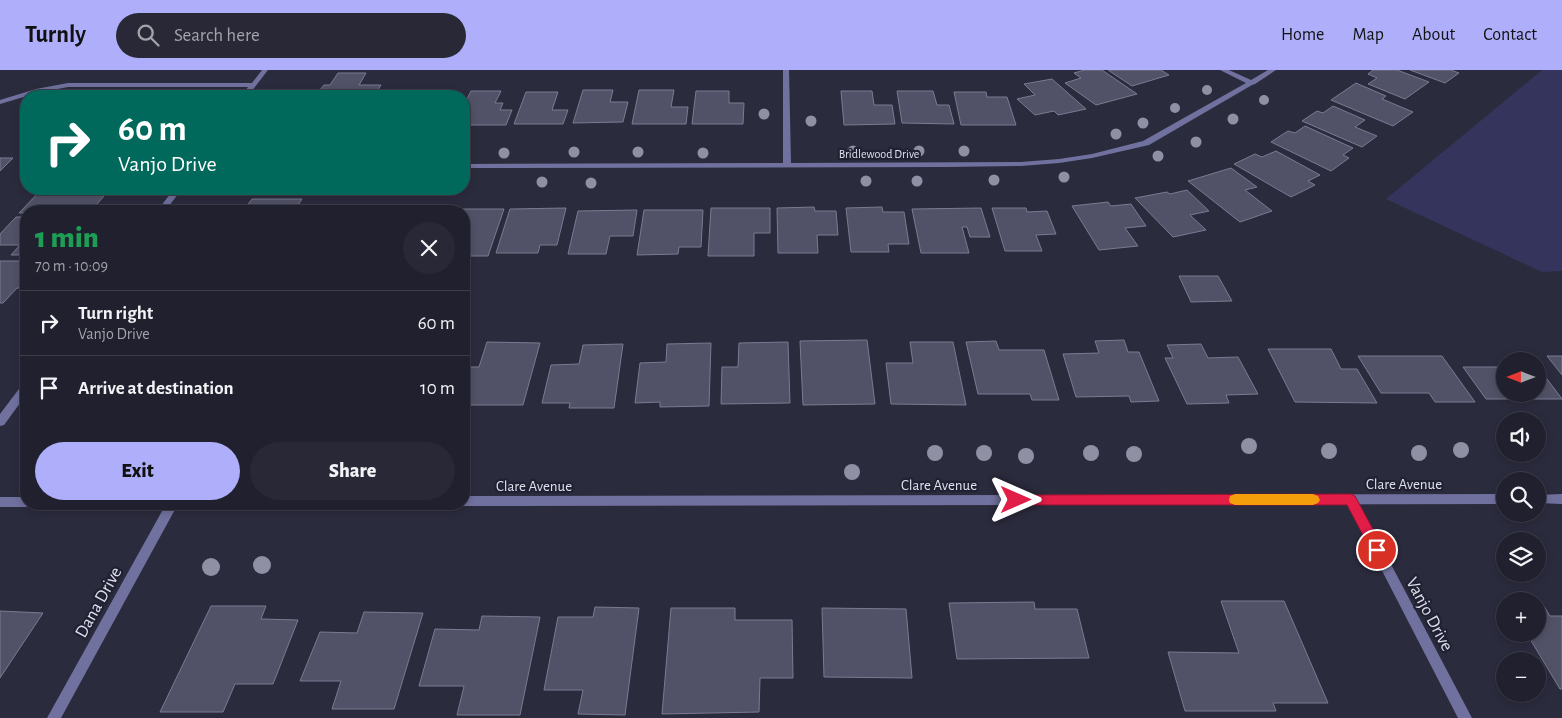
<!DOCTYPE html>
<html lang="en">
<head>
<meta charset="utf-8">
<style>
	body { margin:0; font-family:"Alegreya Sans",sans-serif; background:#282836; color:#f1f3f6; height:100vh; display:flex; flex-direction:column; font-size:19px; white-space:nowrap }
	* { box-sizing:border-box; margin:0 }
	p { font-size:16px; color:#a2a3aa }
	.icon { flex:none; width:28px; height:28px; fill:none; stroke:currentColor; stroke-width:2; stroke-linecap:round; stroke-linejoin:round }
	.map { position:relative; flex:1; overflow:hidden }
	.sheet { position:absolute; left:20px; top:135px; width:450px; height:305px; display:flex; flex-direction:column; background:#20202e; border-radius:20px; box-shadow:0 2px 8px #0003,0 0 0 1px #3d3e4a }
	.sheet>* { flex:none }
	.top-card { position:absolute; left:20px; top:20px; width:450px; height:105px; border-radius:20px; box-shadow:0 2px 8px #0003,0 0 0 1px #3d3e4a; background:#00695c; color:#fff; overflow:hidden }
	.needle { width:32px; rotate:270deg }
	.fabs { position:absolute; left:1496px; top:282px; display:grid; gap:10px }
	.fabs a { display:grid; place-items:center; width:50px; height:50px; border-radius:50%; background:#20202e; box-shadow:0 2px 8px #0003,0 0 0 1px #3d3e4a; font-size:25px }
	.pin { position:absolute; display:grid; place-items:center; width:42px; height:42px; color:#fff; margin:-21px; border:2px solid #fff; border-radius:50%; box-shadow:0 1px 5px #0007 }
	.me { position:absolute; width:55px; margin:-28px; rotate:90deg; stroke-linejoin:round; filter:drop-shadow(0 0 4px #0008) }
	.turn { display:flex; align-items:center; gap:18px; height:105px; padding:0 15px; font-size:22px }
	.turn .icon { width:65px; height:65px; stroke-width:2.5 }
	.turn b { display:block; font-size:35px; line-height:42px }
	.round { display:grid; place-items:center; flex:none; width:52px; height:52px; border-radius:26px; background:#282836 }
	.head { display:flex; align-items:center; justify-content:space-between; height:85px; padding:0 15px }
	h1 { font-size:30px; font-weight:800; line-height:38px; color:#1e9e55 }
	.cta { display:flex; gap:10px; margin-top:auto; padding:10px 15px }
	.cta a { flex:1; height:58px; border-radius:30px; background:#aeaefa; color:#111; font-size:20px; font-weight:800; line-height:58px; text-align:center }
	.cta a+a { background:#282836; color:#f1f3f6 }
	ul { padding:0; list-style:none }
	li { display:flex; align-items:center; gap:15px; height:65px; padding:0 15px; border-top:1px solid #3d3e4a }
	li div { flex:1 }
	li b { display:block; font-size:19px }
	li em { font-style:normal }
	header { display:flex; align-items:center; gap:30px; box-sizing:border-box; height:70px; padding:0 25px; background:#aeaefa; color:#111 }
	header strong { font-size:24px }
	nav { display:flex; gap:28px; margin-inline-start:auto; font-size:18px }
	.search { width:350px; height:45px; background:#282836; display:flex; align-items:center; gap:12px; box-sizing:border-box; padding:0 18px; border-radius:28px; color:#a2a3aa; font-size:19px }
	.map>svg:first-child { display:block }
	.green { fill:#35345c }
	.building { fill:#515267; stroke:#7a7b92 }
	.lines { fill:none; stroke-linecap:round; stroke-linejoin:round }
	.minor { fill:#71719f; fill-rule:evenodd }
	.tertiary { fill:#71719f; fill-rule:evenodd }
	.tree { fill:#8f90a3 }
	.route { fill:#e11d48; stroke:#92132f }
	.slow { fill:#f59e0b }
	.labels { text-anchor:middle; stroke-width:4.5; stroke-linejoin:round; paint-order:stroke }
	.far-street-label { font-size:12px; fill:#dfe0ec; stroke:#212134 }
	.street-label { font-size:15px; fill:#dfe0ec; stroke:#212134 }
	.near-street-label { font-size:18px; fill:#dfe0ec; stroke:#212134 }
</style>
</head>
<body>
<header>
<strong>Turnly</strong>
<div class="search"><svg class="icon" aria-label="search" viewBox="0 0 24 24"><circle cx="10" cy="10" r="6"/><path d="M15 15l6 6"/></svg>Search here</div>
<nav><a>Home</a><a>Map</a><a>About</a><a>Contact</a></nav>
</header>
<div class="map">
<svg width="1562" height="648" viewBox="0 0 1562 648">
	<rect width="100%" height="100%" fill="#2b2b3e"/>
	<!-- green -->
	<path class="green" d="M1542,0H1562V201L1542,202L1386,129Z"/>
	<!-- building -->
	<path class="building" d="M1085,0H1102L1137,24L1096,35L1065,13L1081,8L1074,3Z
		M1108,0H1161L1169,5L1132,16Z
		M1373,0H1397L1429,12L1405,29L1368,14L1377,8L1368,4Z
		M1410,0H1451L1459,3L1445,13Z
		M338,3H366L359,15H381L374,26H315L324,15H330Z
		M1052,9L1086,39L1058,45L1054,41L1035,45L1017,29L1035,25L1024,14Z
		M1356,13L1386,26L1382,29L1413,42L1393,56L1331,30Z
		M583,20H613L610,32H628L623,52L573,53Z
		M639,20H674L671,37H688L686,54H632Z
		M412,21H446L443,26H409Z
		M471,21H501L495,33H503L500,40H512L506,55H464V35Z
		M696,21H729V33H744L743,54H692Z
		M841,21H872L874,35H892L895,54L844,55Z
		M897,21H933L937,35H949L954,54L902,53Z
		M526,22H558L552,40H568L563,54H514Z
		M954,22H986L987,27H1007L1016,55H961Z
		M1333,36L1365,50L1355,57L1377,66L1362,77L1302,51L1317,41L1323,43Z
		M1305,56L1353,78L1343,85L1349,88L1331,101L1271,72L1288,61L1295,63Z
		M1276,81L1320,105L1308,111L1315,115L1291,127L1234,94L1255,84L1262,87Z
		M0,88H13L0,101Z
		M1231,98L1257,117L1245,120L1272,141L1240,152L1188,111Z
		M42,119H110L91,141L19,143Z
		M1187,120L1209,141L1190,145L1206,160L1173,167L1135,128L1167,122L1170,124Z
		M252,129H302L294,141H243Z
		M1108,132L1111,136L1131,134L1146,156L1125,158L1138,176L1099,180L1072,136Z
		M814,137L815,141H836L838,165H817L818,183H778L777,138Z
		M882,137L883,142H904L909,174H888L889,182H851L846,138Z
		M566,138L557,175H540L538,183H496L510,139Z
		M711,138H770V163H754V186H708Z
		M981,138L990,167H970L967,157H962L969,183H921L912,139Z
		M992,138H1026L1027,142L1047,141L1056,164L1036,165L1042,181H1005Z
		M444,139H504L488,186H464V141H444Z
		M637,140L633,166H610L606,184H568L578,141Z
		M644,140H703L701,177H679L678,184L637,185Z
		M16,147H26V185H11L20,175H0V164Z
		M0,191H26V218H17L3,233H0Z
		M1179,206H1218L1232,231L1191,232Z
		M867,270L875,334L803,335L800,271Z
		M1124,270L1128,282H1139L1159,331L1131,332L1129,326L1076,327L1063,284L1099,283L1095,271Z
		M996,271L999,280H1044L1059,330H1032L1030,324H978L966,272Z
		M487,272L540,273L523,335H464V297H479Z
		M788,272L790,333L721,334L722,297H738L739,273Z
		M910,272H953L966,335L891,334L886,293H913Z
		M711,273L709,336L660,337V332L635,333L640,293L666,292L667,274Z
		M623,274L614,338H569L570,333H542L551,295L579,294L583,275Z
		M1201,274L1208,288L1238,287L1258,324L1226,325L1229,333L1187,334L1165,288H1173L1167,275Z
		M1268,279H1331L1341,299H1357L1377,333L1295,332Z
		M1358,286H1442L1475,332H1435L1429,323H1381Z
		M1547,286H1562V305Z
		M1463,297H1505V324H1538V297L1562,329H1486Z
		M1221,531H1284L1328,633H1273L1276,641H1185L1168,582L1239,583Z
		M1034,532L1035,539H1077L1089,588L957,589L949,533Z
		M211,536H266L261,549L298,550L273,614H235L223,642H160Z
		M1538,536H1544L1550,546H1562V619H1560L1527,564H1538Z
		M595,537L639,538L625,645L578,644L583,620H544L558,547H593Z
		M671,538H735V550H792L793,608H760L759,642L662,644Z
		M822,538L906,539L912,608L824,607Z
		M0,541L43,543L0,608Z
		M364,542L423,543L394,639H332L341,611H300L320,562L357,563Z
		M482,546L540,547L520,645H457L464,616H419L435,559L479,560Z"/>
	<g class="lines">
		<!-- minor -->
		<path class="minor" d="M262,0H268L248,26H242L248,17H68L37,23L0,34V30L36,19L68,13H252Z
			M783,0H789L791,93L1021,92L1059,89L1092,84L1143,71L1246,13L1220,0H1229L1251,10L1268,0H1276L1255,14L1252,15L1149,75L1092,88L1059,93L1021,96L945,97L464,98V94L783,93Z
			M174,119H182L165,141H157Z
			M26,314V325L4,355L0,356V344L22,315Z
			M1351,424L1355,426L1472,648H1458L1345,429L1347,426Z
			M166,434H178L61,648H47Z"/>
		<!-- tertiary -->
		<path class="tertiary" d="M1505,424V434L464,436L460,434H464V426Z
			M1562,424V434L1538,433V425Z
			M0,427H26V434H31L26,437H0Z"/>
	</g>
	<!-- trees -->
	<g class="tree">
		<circle cx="1207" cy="20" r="5"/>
		<circle cx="1264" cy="30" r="5"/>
		<circle cx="1175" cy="38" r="5"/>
		<circle cx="764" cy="44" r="5.5"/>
		<circle cx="1233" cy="49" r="5.5"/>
		<circle cx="811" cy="51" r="5.5"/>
		<circle cx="1143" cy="53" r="5.5"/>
		<circle cx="1116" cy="64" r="5.5"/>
		<circle cx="1196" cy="72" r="5.5"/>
		<circle cx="853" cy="81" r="5.5"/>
		<circle cx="919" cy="81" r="5.5"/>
		<circle cx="964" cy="81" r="5.5"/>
		<circle cx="574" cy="82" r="5.5"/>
		<circle cx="638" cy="82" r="5.5"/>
		<circle cx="504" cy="83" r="5.5"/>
		<circle cx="703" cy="83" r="5.5"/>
		<circle cx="1158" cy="86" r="5.5"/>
		<circle cx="1064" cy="107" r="5.5"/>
		<circle cx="994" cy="110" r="5.5"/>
		<circle cx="866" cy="111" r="5.5"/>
		<circle cx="917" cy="111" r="5.5"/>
		<circle cx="542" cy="112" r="5.5"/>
		<circle cx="591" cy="113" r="5.5"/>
		<circle cx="1249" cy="376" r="8"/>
		<circle cx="1461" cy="380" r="8"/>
		<circle cx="1329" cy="381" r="8"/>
		<circle cx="935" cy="383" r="8"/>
		<circle cx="984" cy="383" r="8"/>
		<circle cx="1091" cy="383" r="8"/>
		<circle cx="1419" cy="383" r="8"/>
		<circle cx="1134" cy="384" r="8"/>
		<circle cx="1026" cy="386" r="8"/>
		<circle cx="852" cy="402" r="8"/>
		<circle cx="262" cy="495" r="9"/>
		<circle cx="211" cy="497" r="9"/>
	</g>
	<!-- route -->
	<path class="route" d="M1351,424L1355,426L1382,476L1384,480L1382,484L1377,486L1373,484L1347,435H1016L1011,434L1010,430L1011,426L1016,425Z"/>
	<!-- slow -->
	<path class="slow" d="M1235,424H1313L1318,426L1320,430L1318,433L1313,435H1235L1230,433L1229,430L1230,426Z"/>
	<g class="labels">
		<!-- far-street labels -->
		<g class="far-street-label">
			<text x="879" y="88">Bridlewood Drive</text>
		</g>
		<!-- street labels -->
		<g class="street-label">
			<text x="1404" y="419">Clare Avenue</text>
			<text x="939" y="420">Clare Avenue</text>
			<text x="534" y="421">Clare Avenue</text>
		</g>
		<!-- near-street labels -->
		<g class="near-street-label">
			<text transform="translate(98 532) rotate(-61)" y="6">Dana Drive</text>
			<text transform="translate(1430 544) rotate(62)" y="6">Vanjo Drive</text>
		</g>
	</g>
</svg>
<div class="fabs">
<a><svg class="needle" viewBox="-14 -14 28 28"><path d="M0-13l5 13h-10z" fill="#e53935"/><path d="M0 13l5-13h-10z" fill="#a2a3aa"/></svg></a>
<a><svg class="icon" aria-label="sound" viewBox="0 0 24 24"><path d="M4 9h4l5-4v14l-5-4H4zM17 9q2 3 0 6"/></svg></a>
<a><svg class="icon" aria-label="search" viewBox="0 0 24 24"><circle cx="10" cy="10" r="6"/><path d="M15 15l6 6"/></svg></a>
<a><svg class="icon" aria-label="layers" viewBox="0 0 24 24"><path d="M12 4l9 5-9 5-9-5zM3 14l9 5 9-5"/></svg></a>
<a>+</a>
<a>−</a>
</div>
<div class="pin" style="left:1377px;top:480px;background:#d93025"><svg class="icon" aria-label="arrive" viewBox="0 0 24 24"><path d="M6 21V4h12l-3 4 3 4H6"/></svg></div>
<svg class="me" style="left:1016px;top:430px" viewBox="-20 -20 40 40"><path d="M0-17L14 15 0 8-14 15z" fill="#e11d48" stroke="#fff" stroke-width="4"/></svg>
<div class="top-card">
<div class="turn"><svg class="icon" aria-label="right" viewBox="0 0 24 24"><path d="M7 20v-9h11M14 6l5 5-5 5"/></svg><div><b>60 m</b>Vanjo Drive</div></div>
</div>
<section class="sheet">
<div class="head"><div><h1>1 min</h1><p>70 m · 10:09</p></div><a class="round"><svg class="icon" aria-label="close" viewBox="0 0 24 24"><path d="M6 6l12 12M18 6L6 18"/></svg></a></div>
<ul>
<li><svg class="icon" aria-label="right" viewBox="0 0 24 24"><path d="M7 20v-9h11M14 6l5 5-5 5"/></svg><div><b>Turn right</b><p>Vanjo Drive</p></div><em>60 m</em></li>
<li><svg class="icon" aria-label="arrive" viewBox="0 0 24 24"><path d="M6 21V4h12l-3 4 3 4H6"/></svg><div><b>Arrive at destination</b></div><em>10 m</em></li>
</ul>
<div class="cta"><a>Exit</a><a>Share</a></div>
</section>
</div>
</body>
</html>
